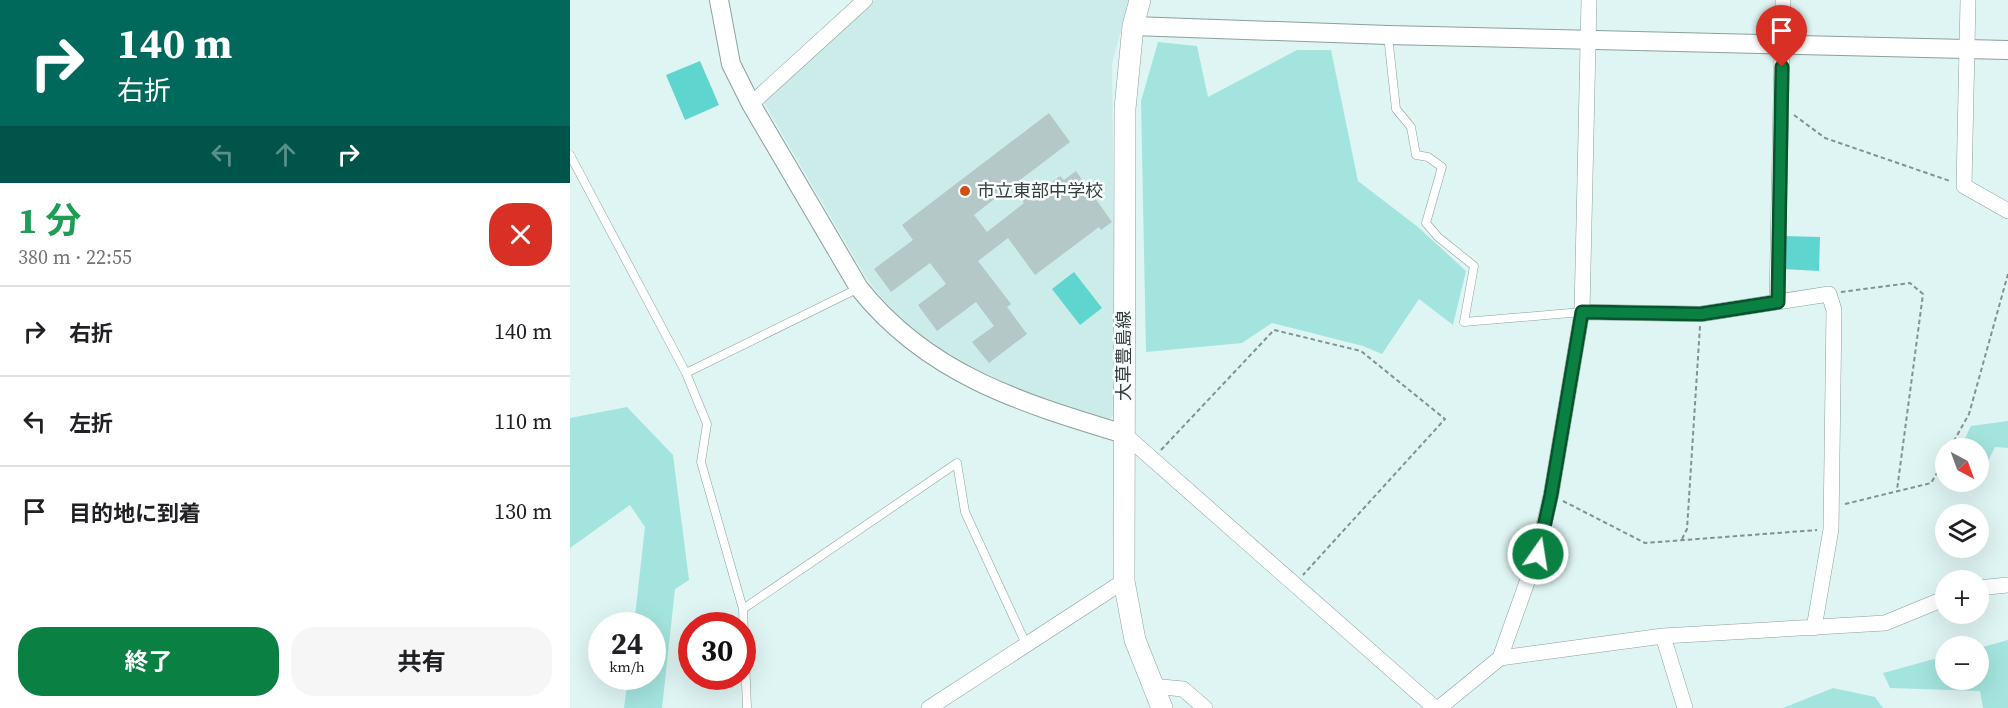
<!DOCTYPE html>
<html lang="ja">
<head>
<meta charset="utf-8">
<style>
	body { margin:0; font-family:"Source Serif 4","Noto Sans JP",serif; background:#f6f6f6; color:#202124; height:100vh; display:flex; flex-direction:column; font-size:22px; white-space:nowrap }
	* { box-sizing:border-box; margin:0 }
	p { font-size:20px; color:#757577 }
	.icon { flex:none; width:33px; height:33px; fill:none; stroke:currentColor; stroke-width:2; stroke-linecap:round; stroke-linejoin:round }
	.map { position:relative; flex:1; overflow:hidden }
	.sheet { display:flex; flex-direction:column; background:#fff; width:570px }
	.sheet>* { flex:none }
	.top-card { background:#00695c; color:#fff; overflow:hidden }
	.needle { width:39px; rotate:139deg }
	.buttons { position:absolute; left:1365px; top:438px; display:grid; gap:12px }
	.buttons a { display:grid; place-items:center; width:54px; height:54px; border-radius:50%; background:#fff; box-shadow:0 6px 24px #0002; font-size:30px }
	.speed { position:absolute; left:18px; top:612px; display:flex; gap:12px; font-size:30px; font-weight:700; text-align:center }
	.speed>* { display:grid; place-content:center; width:78px; height:78px; border-radius:50%; background:#fff; box-shadow:0 6px 24px #0002; line-height:1 }
	.speed small { font-size:15px; font-weight:400 }
	.speed .limit { border:9px solid #d22; background:#fff; color:#111 }
	.pin { position:absolute; display:grid; place-items:center; width:51px; height:51px; color:#fff; margin:-62px -26px; border-radius:50% 50% 50% 0; rotate:-45deg; box-shadow:0 0 6px #0007 }
	.pin .icon { rotate:45deg }
	.me { position:absolute; width:66px; margin:-33px; rotate:13deg; stroke-linejoin:round; filter:drop-shadow(0 0 4px #0008) }
	.turn { display:flex; align-items:center; gap:21px; height:126px; padding:0 18px; font-size:27px }
	.turn .icon { width:78px; height:78px; stroke-width:2.5 }
	.turn b { display:block; font-size:42px; line-height:51px }
	.lanes { display:flex; align-items:center; height:57px; padding:0 18px; background:#0003; justify-content:center; gap:30px; direction:ltr }
	.lanes .off { opacity:.35 }
	.round { display:grid; place-items:center; flex:none; width:63px; height:63px; border-radius:24px; background:#f6f6f6 }
	.summary { display:flex; align-items:center; justify-content:space-between; height:102px; padding:0 18px }
	h1 { font-size:36px; font-weight:700; line-height:45px; color:#1e9e55 }
	.button { display:flex; gap:12px; margin-top:auto; padding:12px 18px }
	.button a { flex:1; height:69px; border-radius:24px; background:#0b8043; color:#fff; font-size:24px; font-weight:700; line-height:69px; text-align:center }
	.button a+a { background:#f6f6f6; color:#202124 }
	ul { padding:0; list-style:none }
	li { display:flex; align-items:center; gap:18px; height:90px; padding:0 18px; border-top:2px solid #e0e0e0 }
	li div { flex:1 }
	li b { display:block; font-size:22px }
	li em { font-style:normal }
	main { display:flex; flex:1; min-height:0 }
	.map>svg:first-child { display:block }
	.built { fill:#ccece9 }
	.green { fill:#a4e4df }
	.water { fill:#5fd5cf }
	.building { fill:#b3c8c7; fill-rule:evenodd }
	.lines { fill:none; stroke-linecap:round; stroke-linejoin:round }
	.service-casing { stroke:#8ba09e; stroke-width:9 }
	.minor-casing { stroke:#8ba09e; stroke-width:16 }
	.tertiary-casing { stroke:#8ba09e; stroke-width:20 }
	.secondary-casing { stroke:#8ba09e; stroke-width:22 }
	.path { stroke:#839190; stroke-width:2; stroke-dasharray:4.5 3; stroke-linecap:butt }
	.service { stroke:#fff; stroke-width:8 }
	.minor { stroke:#fff; stroke-width:15 }
	.tertiary { stroke:#fff; stroke-width:18 }
	.secondary { stroke:#fff; stroke-width:21 }
	.route-casing { stroke:#07532c; stroke-width:15 }
	.route { stroke:#0b8043; stroke-width:10 }
	.poi-dot { fill:#d34e0f; stroke:#fafefe; stroke-width:2 }
	.labels { text-anchor:middle; stroke-width:5; stroke-linejoin:round; paint-order:stroke }
	.poi-label { font-size:18px; fill:#363f3e; stroke:#fafefe; text-anchor:start }
	.street-label { font-size:18px; fill:#363f3e; stroke:#fafefe }
</style>
</head>
<body>
<main>
<section class="sheet">
<div class="top-card">
<div class="turn"><svg class="icon" aria-label="right" viewBox="0 0 24 24"><path d="M7 20v-9h11M14 6l5 5-5 5"/></svg><div><b>140 m</b>右折</div></div>
<div class="lanes"><svg class="icon off" aria-label="left" viewBox="0 0 24 24"><path d="M17 20v-9H6M10 6l-5 5 5 5"/></svg><svg class="icon off" aria-label="ahead" viewBox="0 0 24 24"><path d="M12 20V5M6 11l6-6 6 6"/></svg><svg class="icon" aria-label="right" viewBox="0 0 24 24"><path d="M7 20v-9h11M14 6l5 5-5 5"/></svg></div>
</div>
<div class="summary"><div><h1>1 分</h1><p>380 m · 22:55</p></div><a class="round" style="background:#d93025;color:#fff"><svg class="icon" aria-label="close" viewBox="0 0 24 24"><path d="M6 6l12 12M18 6L6 18"/></svg></a></div>
<ul>
<li><svg class="icon" aria-label="right" viewBox="0 0 24 24"><path d="M7 20v-9h11M14 6l5 5-5 5"/></svg><div><b>右折</b></div><em>140 m</em></li>
<li><svg class="icon" aria-label="left" viewBox="0 0 24 24"><path d="M17 20v-9H6M10 6l-5 5 5 5"/></svg><div><b>左折</b></div><em>110 m</em></li>
<li><svg class="icon" aria-label="arrive" viewBox="0 0 24 24"><path d="M6 21V4h12l-3 4 3 4H6"/></svg><div><b>目的地に到着</b></div><em>130 m</em></li>
</ul>
<div class="button"><a>終了</a><a>共有</a></div>
</section>
<div class="map">
<svg width="1438" height="708" viewBox="0 0 1438 708">
	<rect width="100%" height="100%" fill="#dff5f3"/>
	<!-- built -->
	<path class="built" d="M305,0H559L542,64L546,410L540,420L476,404L400,370L335,325L298,281L193,101Z"/>
	<!-- green -->
	<path class="green" d="M588,42L627,46L638,97L727,50H761L788,181L848,227L896,271L883,325L849,299L812,354L793,346L702,323L672,343L576,352L571,101Z
		M57,407L103,455L119,580L105,589L92,708H54L58,677L82,676V626L64,625L75,527L60,505L0,548V418Z
		M1438,421V448L1425,447L1409,480L1408,448H1390L1401,426Z
		M1438,640V708H1413L1410,691L1320,688L1313,673L1375,656L1376,680H1408L1409,648Z
		M1263,688L1305,697L1313,708H1213Z"/>
	<!-- water -->
	<path class="water" d="M130,61L149,105L115,120L96,75Z
		M1213,236L1250,237L1249,271L1212,269Z
		M504,272L532,308L510,325L482,289Z"/>
	<!-- building -->
	<path class="building" d="M479,113L500,142L450,180L462,197L490,176L494,180L506,171L542,222L531,230L529,227L465,275L438,238L408,261L441,304L437,307L457,334L419,363L402,342L424,326L406,302L367,331L348,305L376,284L360,263L321,292L304,269L343,240L332,225ZM441,186L454,203L417,232L404,215Z"/>
	<g class="lines">
		<!-- service casing -->
		<g class="service-casing">
			<path id="service" d="M818,36L826,109L841,127L846,155L858,157L872,167L856,223L868,237L904,266L894,322L1012,312
				M0,155L116,373L137,424L131,462L173,609L177,708
				M116,373L289,288
				M173,609L387,463L395,512L456,644"/>
		</g>
		<!-- minor casing -->
		<g class="minor-casing">
			<path id="minor" d="M1398,0L1394,186L1438,211
				M181,104L295,0
				M1207,302L1213,0
				M1012,312L1131,314L1259,294L1264,310L1261,529L1244,628
				M554,434L865,708
				M1408,588L1438,585
				M1093,636L1115,708
				M930,658L1093,636L1315,623L1376,598
				M581,686L613,689L635,708
				M359,708L554,581
				M869,708L930,658L967,554L981,495L1012,312L1019,0"/>
		</g>
		<!-- tertiary casing -->
		<g class="tertiary-casing">
			<path id="tertiary" d="M149,0L161,64L181,104L289,288C358,375 452,403 554,434
				M563,26L818,35L1438,50"/>
		</g>
		<!-- secondary casing -->
		<g class="secondary-casing">
			<path id="secondary" d="M570,0L563,26L555,109L554,581L565,640L592,708"/>
		</g>
		<!-- path -->
		<path class="path" d="M1224,115L1255,138L1380,181
			M1271,292L1340,283L1353,294L1327,490
			M1380,448L1399,414L1438,274
			M591,450L704,330L791,351L875,419L733,575
			M993,501L1075,543L1247,530
			M1275,504L1361,483L1376,458
			M1112,539L1117,529L1130,326"/>
		<!-- service -->
		<use href="#service" class="service"/>
		<!-- minor -->
		<use href="#minor" class="minor"/>
		<!-- tertiary -->
		<use href="#tertiary" class="tertiary"/>
		<!-- secondary -->
		<use href="#secondary" class="secondary"/>
	</g>
	<g class="lines">
		<!-- route casing -->
		<g class="route-casing">
			<path id="route" d="M968,554L981,495L1012,312L1131,314L1208,302L1212,67"/>
		</g>
		<!-- route -->
		<use href="#route" class="route"/>
	</g>
	<!-- markers -->
	<circle class="poi-dot" cx="395" cy="191" r="6"/>
	<g class="labels">
		<!-- poi labels -->
		<g class="poi-label">
			<text x="407" y="197">市立東部中学校</text>
		</g>
		<!-- street labels -->
		<g class="street-label">
			<text transform="translate(554 356) rotate(-90)" y="6">大草豊島線</text>
		</g>
	</g>
</svg>
<div class="buttons">
<a><svg class="needle" viewBox="-14 -14 28 28"><path d="M0-13l5 13h-10z" fill="#e53935"/><path d="M0 13l5-13h-10z" fill="#757577"/></svg></a>
<a><svg class="icon" aria-label="layers" viewBox="0 0 24 24"><path d="M12 4l9 5-9 5-9-5zM3 14l9 5 9-5"/></svg></a>
<a>+</a>
<a>−</a>
</div>
<div class="speed"><div>24<small>km/h</small></div><div class="limit">30</div></div>
<div class="pin" style="left:1212px;top:67px;background:#d93025"><svg class="icon" aria-label="arrive" viewBox="0 0 24 24"><path d="M6 21V4h12l-3 4 3 4H6"/></svg></div>
<svg class="me" style="left:968px;top:554px" viewBox="-20 -20 40 40"><circle r="17" fill="#0b8043" stroke="#fff" stroke-width="3"/><path d="M0-11L8 9 0 5-8 9z" fill="#fff"/></svg>
</div>
</main>
</body>
</html>
